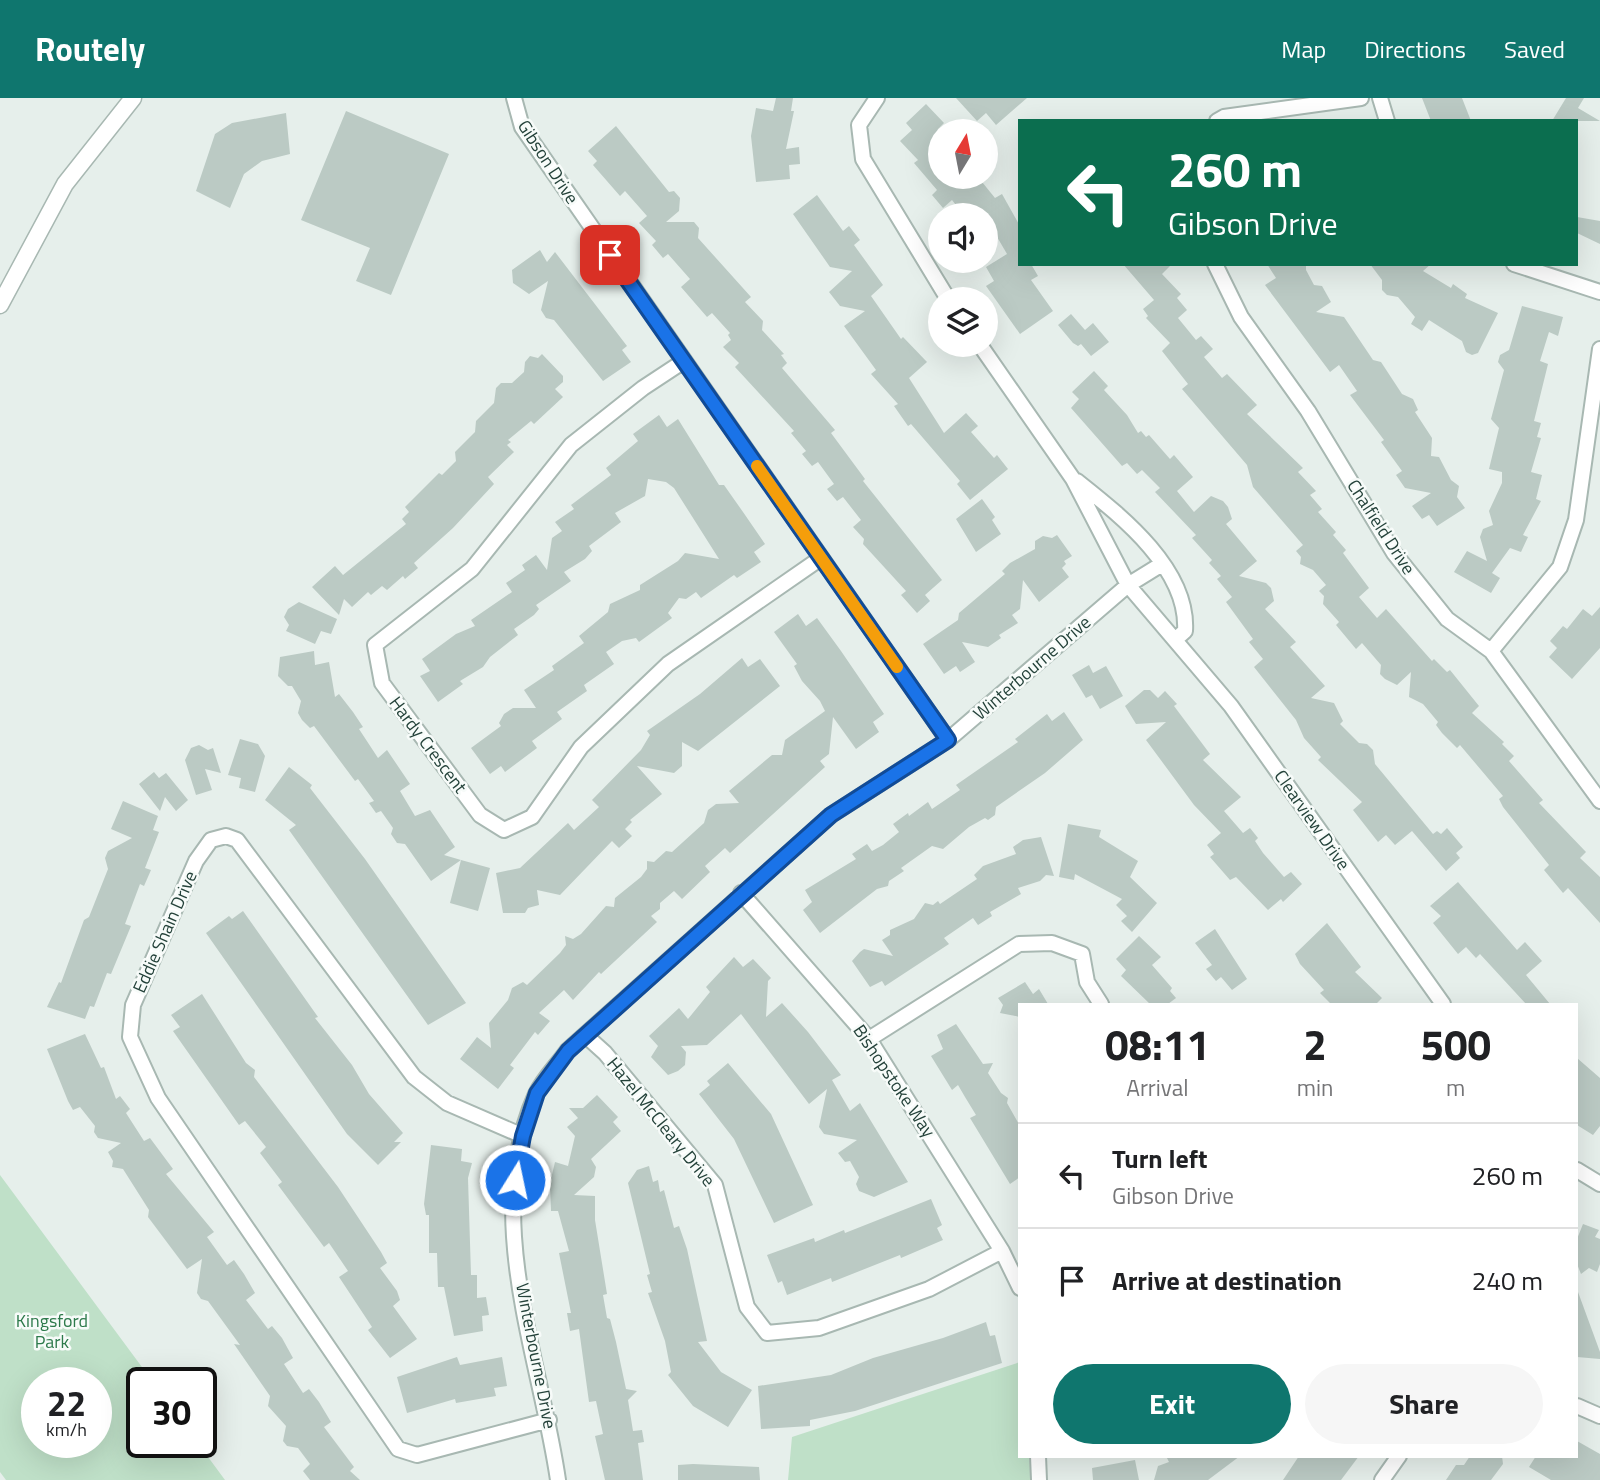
<!DOCTYPE html>
<html lang="en">
<head>
<meta charset="utf-8">
<style>
	body { margin:0; font-family:"Titillium Web",sans-serif; background:#f6f6f6; color:#202124; height:100vh; display:flex; flex-direction:column; font-size:26px; white-space:nowrap }
	* { box-sizing:border-box; margin:0 }
	p { font-size:23px; color:#757577 }
	.icon { flex:none; width:38px; height:38px; fill:none; stroke:currentColor; stroke-width:2; stroke-linecap:round; stroke-linejoin:round }
	.map { position:relative; flex:1; overflow:hidden }
	.panel { position:absolute; left:1018px; top:905px; width:560px; height:455px; display:flex; flex-direction:column; background:#fff; border-radius:0px; box-shadow:0 7px 28px #0002 }
	.panel>* { flex:none }
	.banner { position:absolute; left:1018px; top:21px; width:560px; height:147px; border-radius:0px; box-shadow:0 7px 28px #0002; background:#0b6e4f; color:#fff; overflow:hidden }
	.needle { width:46px; rotate:10deg }
	.fabs { position:absolute; left:928px; top:21px; display:grid; gap:14px }
	.fabs a { display:grid; place-items:center; width:70px; height:70px; border-radius:50%; background:#fff; box-shadow:0 7px 28px #0002; font-size:35px }
	.speed { position:absolute; left:21px; top:1269px; display:flex; gap:14px; font-size:35px; font-weight:700; text-align:center }
	.speed>* { display:grid; place-content:center; width:91px; height:91px; border-radius:50%; background:#fff; box-shadow:0 7px 28px #0002; line-height:1 }
	.speed small { font-size:18px; font-weight:400 }
	.speed .limit { border:4px solid #111; border-radius:10px; background:#fff; color:#111 }
	.pin { position:absolute; display:grid; place-items:center; width:60px; height:60px; color:#fff; margin:-30px; border-radius:14px; box-shadow:0 4px 10px #0006 }
	.me { position:absolute; width:77px; margin:-38px; rotate:10deg; stroke-linejoin:round; filter:drop-shadow(0 0 5px #0008) }
	.turn { display:flex; align-items:center; gap:24px; height:147px; padding:0 35px; font-size:32px }
	.turn .icon { width:91px; height:91px; stroke-width:2.5 }
	.turn b { display:block; font-size:49px; line-height:60px }
	.eta { display:flex; justify-content:space-evenly; align-items:center; height:119px; text-align:center }
	.eta b { font-size:42px; font-weight:700; line-height:49px }
	.button { display:flex; gap:14px; margin-top:auto; padding:14px 35px }
	.button a { flex:1; height:80px; border-radius:42px; background:#0f766e; color:#fff; font-size:28px; font-weight:700; line-height:80px; text-align:center }
	.button a+a { background:#f6f6f6; color:#202124 }
	ul { padding:0; list-style:none }
	li { display:flex; align-items:center; gap:21px; height:105px; padding:0 35px; border-top:2px solid #e0e0e0 }
	li div { flex:1 }
	li b { display:block; font-size:26px }
	li em { font-style:normal }
	header { display:flex; align-items:center; gap:42px; box-sizing:border-box; height:98px; padding:0 35px; background:#0f766e; color:#fff }
	header strong { font-size:33px }
	nav { display:flex; gap:38px; margin-inline-start:auto; font-size:24px }
	.map>svg:first-child { display:block }
	.green { fill:#bfe0c8; fill-rule:evenodd }
	.building { fill:#bbcac4 }
	.lines { fill:none; stroke-linecap:round; stroke-linejoin:round }
	.minor-casing { stroke:#a8b8b2; stroke-width:18 }
	.tertiary-casing { stroke:#a8b8b2; stroke-width:19 }
	.minor { stroke:#fff; stroke-width:14 }
	.tertiary { stroke:#fff; stroke-width:16 }
	.route-casing { stroke:#114b97; stroke-width:18 }
	.route { stroke:#1a73e8; stroke-width:12 }
	.slow { stroke:#f59e0b; stroke-width:12 }
	.labels { text-anchor:middle; stroke-width:5; stroke-linejoin:round; paint-order:stroke }
	.street-label { font-size:18px; fill:#24423a; stroke:#f7fbf9 }
	.park-label { font-size:18px; fill:#2d7a4b; stroke:#f7fbf9 }
</style>
</head>
<body>
<header>
<strong>Routely</strong>
<nav><a>Map</a><a>Directions</a><a>Saved</a></nav>
</header>
<div class="map">
<svg width="1600" height="1382" viewBox="0 0 1600 1382">
	<rect width="100%" height="100%" fill="#e6efeb"/>
	<!-- green -->
	<path class="green" d="M0,1077L153,1284H142V1344H197L225,1382H6L0,1374ZM37,1284H96V1344H37Z
		M1020,1264V1358H1039V1382H788L792,1339Z"/>
	<!-- building -->
	<path class="building" d="M776,0H793L791,13H794L786,51L799,49L800,66L789,67L790,81L756,84L751,38L756,10L773,13Z
		M956,0H1027L996,27L986,15L977,23Z
		M1422,0H1462L1471,23H1431Z
		M1566,0H1584L1578,10L1600,23H1552Z
		M926,6L944,25L938,31L940,79H978L995,100L1002,96L1020,128V166H1031L1038,178L1031,182L1053,213L1020,236L986,188L994,183L986,169L1007,156L993,132L985,136V117H978L973,108L959,111L952,102L943,110L932,97L937,92L914,65L918,62L900,43L912,32L906,25Z
		M346,13L449,56L391,197L356,183L370,150L301,122Z
		M286,15L290,56L262,63L244,76L230,110L196,93L215,36L232,25Z
		M616,28L669,94L674,93L680,100L679,113L666,124H694L699,130L698,140L751,199L745,204L763,223L762,232L784,256L781,257L787,265L782,270L835,332L831,335L865,381L863,383L942,482L925,497L930,503L917,515L901,497L906,493L863,446L864,441L853,429L861,422L843,399L837,403L827,391L834,386L818,364L812,368L802,356L806,353L791,335L794,333L735,269L739,265L723,249L731,242L728,237L730,235L712,215L707,219L681,189L690,181L668,156L663,160L652,147L656,143L639,125L647,118L625,93L620,98L593,67L597,63L588,53Z
		M817,97L843,133L849,128L860,142L854,147L883,187L871,198L901,241L903,239L927,264L909,280L944,335L966,315L978,328L971,334L994,360L997,357L1008,371L970,402L957,386L960,383L911,326L908,328L894,308L898,306L871,276L876,272L844,228L865,213L840,208L829,194L852,173L830,169L793,116Z
		M1577,119L1600,123V146L1577,135Z
		M540,152L547,164L555,154L627,248L622,252L631,264L603,283L554,222L546,220L541,212L548,183L529,196L513,185L512,172Z
		M1123,166H1172L1162,176L1181,196L1177,200L1187,212L1178,220L1196,242L1201,238L1213,251L1204,259L1222,280L1227,276L1257,307L1247,316L1303,370L1298,374L1316,393L1310,397L1322,411L1318,414L1336,434L1333,437L1346,452L1343,455L1369,490L1359,499L1377,520L1386,511L1432,563L1434,561L1447,574L1450,572L1479,608L1472,615L1504,644L1502,646L1514,658L1509,663L1543,702L1539,705L1586,754L1580,760L1600,779V825L1568,790L1563,795L1544,772L1549,767L1503,709L1499,701L1503,698L1460,647L1457,650L1442,635L1436,627L1438,624L1423,606L1409,599L1411,574L1397,587L1385,581L1380,576L1381,567L1362,545L1356,551L1336,527L1339,524L1323,506L1324,498L1319,493L1326,487L1313,472L1300,466L1301,459L1296,453L1303,447L1253,389L1247,367L1182,291L1188,286L1162,253L1170,245L1146,220L1148,218L1143,211L1154,202Z
		M1267,166H1306V172L1314,187L1322,188L1331,204L1316,214L1344,219L1373,262L1381,264L1402,296L1413,301L1418,312L1415,314L1432,340L1431,358L1439,359L1451,382L1459,388L1457,399L1465,410L1437,428L1429,417L1422,421L1412,408L1431,395L1405,390L1396,377L1402,373L1381,344L1384,342L1350,297L1357,293L1339,267L1330,274L1265,187L1276,180Z
		M1370,166H1431L1423,173L1451,190L1453,186L1467,196L1465,200L1498,215L1478,255L1472,257L1466,254L1462,243L1429,222L1422,233L1411,226L1415,219L1398,199L1387,197L1382,192V182Z
		M1522,208L1563,219L1558,238L1549,234L1540,263L1548,266L1534,323L1541,325L1537,339L1541,340L1531,374L1542,377L1536,401L1541,403L1523,437L1528,439L1521,454L1510,450L1492,475L1500,480L1491,495L1454,474L1467,453L1487,463L1480,439L1483,431L1493,427L1489,413L1502,385V374L1489,371L1499,330L1491,321L1504,272L1498,264L1500,257L1509,252Z
		M1071,216L1085,232L1093,225L1109,244L1091,258L1081,246L1078,248L1073,245L1058,227Z
		M542,256L563,278V284L555,291L563,299L534,326L531,323L508,342L511,344L507,347L514,354L488,379L494,386L453,430L414,465L418,470L405,481L403,478L387,492L382,488L371,497L368,494L352,509L344,501L339,517L312,489L335,468L343,477L406,426L402,421L409,414L405,409L439,375L442,377L456,363L455,354L475,334L476,323L494,305L496,290L501,285H512L524,274L525,264L530,258L538,260Z
		M1094,273L1108,288L1104,292L1127,317L1138,335L1141,333L1146,339L1149,337L1170,361L1174,357L1193,379L1177,393L1194,414L1211,398L1223,403L1228,409L1232,421L1226,426L1257,463L1239,478L1266,485L1271,490L1274,503L1265,511L1296,544L1290,549L1325,588L1311,600L1334,605L1343,623L1340,626L1359,645L1367,646L1373,652L1375,666L1433,736L1437,733L1441,736L1447,730L1463,749L1456,755L1460,760L1446,773L1412,733L1395,747L1386,737L1378,744L1353,712L1362,704L1318,662L1321,659L1304,640L1296,622L1254,569L1263,561L1249,544L1253,541L1226,504L1232,499L1217,481L1221,478L1209,465L1212,462L1192,440L1196,437L1155,394L1160,390L1142,372L1137,376L1127,365L1122,368L1071,310L1079,301L1072,294Z
		M659,317L667,329L678,321L719,387H724L743,414L765,446L754,454L761,464L737,480L734,477L701,500L696,494L686,501L679,500L668,515L672,520L639,544L636,540L622,543L606,554L614,566L584,587L587,593L557,614L562,621L532,643L537,650L505,674L501,668L490,676L471,650L501,628L499,625L504,616L513,610H536L524,592L554,572L552,568L584,545L579,538L608,514L610,506L640,492V487L678,463L685,455L719,461L674,390L666,384L648,381L645,398L615,415L621,424L589,448L592,453L585,461L564,474L571,483L536,507L539,511L534,517L514,531L518,537L490,559L483,569L460,583L463,586L438,604L420,578L430,573L422,561L456,536L475,528L471,522L512,494L506,485L525,472L522,467L536,457L547,472L552,440L562,433L555,424L574,411L571,407L611,377L606,370L638,343L633,336Z
		M982,401L995,419L992,422L1001,436L976,454L956,421Z
		M1057,437L1072,458L1064,463L1066,466L1062,470L1069,479L1039,504L1023,482L1020,511L1012,517L1018,525L999,537L1001,540L988,549L962,544L975,564L960,574L956,568L944,576L923,546L958,522L959,515L1005,476L1002,473L1010,465L1035,451V443L1043,438L1052,440Z
		M299,504L337,521L331,536L321,533L315,546L286,533L289,527L284,519L288,511Z
		M1600,509V550L1572,581L1549,559L1557,550L1550,543L1563,528L1567,531L1583,511L1592,518Z
		M798,516L806,528L817,520L841,553L884,616L873,624L879,634L856,651L833,619L829,656L820,663L825,669L730,755L725,750L705,768L710,774L682,801L674,793L660,805V811L651,818L657,824L601,876L599,874L573,902L564,892L539,915L550,923L538,937L535,934L510,967L514,970L498,991L460,961L477,939L491,950L489,925L508,902L512,890L523,884L527,887L560,855L566,847L565,838L573,841L581,836L606,808L614,809L615,800L641,779L647,771V763L654,764L666,753L672,754L704,725L708,712L716,706L739,705L729,693L772,657H782L785,642L825,613L820,603L802,583L794,568L797,566L774,534Z
		M314,553L315,567L329,564L335,599L339,596L353,614L363,629L359,631L378,660L387,652L410,686L400,693L415,718L430,712L455,749L444,757L461,762L431,783L405,746L397,745L391,736L393,730L381,713L376,715L369,705L374,703L358,681L355,683L314,628L310,630L302,622L298,615L301,603L292,588H288L278,578L280,559Z
		M742,560L748,569L760,561L780,588L698,653L682,644V668L674,675L637,668L662,696L630,722L632,724L625,731L632,738L619,750L612,743L560,797L537,792L539,807L528,810L525,815H503L496,775L520,770L568,725L574,732L599,709L592,702L641,652L650,637L647,633L700,596Z
		M1089,567L1093,575L1106,568L1123,598L1100,611L1092,597L1086,600L1072,577Z
		M1144,592H1150L1158,600L1165,593L1177,606L1174,608L1210,656L1203,662L1241,699L1224,713L1243,735L1250,730L1258,740L1255,743L1263,755L1284,779L1291,774L1302,786L1283,804L1281,801L1268,812L1236,779L1230,782L1210,759L1214,756L1207,747L1221,735L1194,707L1146,642L1166,624L1136,626L1125,608Z
		M1064,614L1083,642L1045,675L996,709L995,717L988,722L985,720L969,729L943,751L932,748L901,770L904,773L889,783L888,788L877,791L820,835L803,812L812,804L805,792L856,761L852,756L867,746L872,753L883,747L899,734L893,726L908,715L909,718L928,704L932,711L960,692L956,687L1018,644L1015,641L1047,616L1052,623Z
		M240,641L258,646L265,658L255,694L239,690L241,680L228,677Z
		M199,647L208,652L213,650L221,675L205,671L212,692L196,697L185,662L191,650Z
		M289,669L312,687L310,690L365,761L466,905L428,927L289,732L296,727L265,702Z
		M154,674L159,680L166,675L188,702L176,713L165,699L160,713L139,686Z
		M123,703L158,718L153,732L159,734L145,770L151,772L144,788L140,786L125,826L131,828L111,876L107,875L94,909L90,908L85,921L47,909L59,884L61,885L84,822L89,819L108,771L105,760L108,753L132,740L111,731Z
		M1068,726L1101,732L1099,739L1138,763L1130,779L1157,805L1132,834L1121,823L1127,818L1116,807L1122,801L1075,776L1074,782L1059,779Z
		M1041,739L1054,778L1046,777L1040,783L1018,790L1021,796L990,814L992,818L978,827L973,820L944,840L949,846L885,888L882,883L870,889L852,863L860,854L864,851L893,858L882,842L890,837V832L914,821L925,805L933,807L938,803L940,806L977,781L974,777L983,768L1016,756L1013,749L1023,742Z
		M461,762L490,770L478,813L450,805Z
		M1458,784L1517,852L1525,844L1542,863L1526,877L1550,906H1526L1480,856L1476,860L1466,849L1458,856L1433,825L1441,818L1430,808Z
		M243,813L318,919L315,920L352,967L369,996L403,1035L394,1044H401L378,1067L347,1036L206,835L229,818L232,821Z
		M1327,825L1361,869L1355,874L1382,900L1376,906H1331L1320,895L1324,892L1300,866L1295,856Z
		M1215,831L1247,881L1232,892L1221,879L1216,883L1206,871L1212,867L1195,845Z
		M1139,838L1161,859L1152,867L1172,890L1170,893L1176,900L1168,906H1150L1121,878L1126,872L1116,861Z
		M734,859L743,869L753,861L771,880L768,883L766,919L782,905L808,934L841,977L832,982L850,1013L860,1005L908,1084L874,1099L859,1093L856,1086L859,1079L850,1063L845,1064L838,1055L857,1042L824,1036L819,1029L827,991L809,1006L741,916L707,947L681,948L686,954L685,967L678,973L668,977L651,959L658,948L649,938L679,910L688,921L710,894L706,889Z
		M1025,884L1033,896L1039,891L1048,906H1020V919L1000,915L1003,907L998,900Z
		M202,896L246,965L255,972L254,979L338,1089L381,1154L387,1165L380,1170L397,1193L400,1202L393,1208L417,1241L390,1260L368,1232L372,1229L339,1179L348,1173L329,1145L324,1149L278,1087L282,1084L260,1055L266,1049L245,1023L239,1027L173,933L180,929L171,917Z
		M956,926L983,966L993,965L988,975L1001,995L1008,1000L1007,1005L1020,1028V1079L1010,1086L970,1020L976,1017L965,999L958,987L952,992L931,958L943,951L937,937Z
		M85,936L101,970L104,969L116,1001L120,998L130,1011L126,1015L144,1043L150,1040L173,1071L166,1076L214,1134L207,1139L227,1167L234,1162L244,1176L255,1195L246,1202L268,1231L272,1228L282,1240L293,1260L284,1266L303,1295L309,1291L319,1304L331,1324L324,1329L354,1369L350,1373L360,1382H310L303,1373L310,1366L298,1350L287,1348L283,1343L286,1328L268,1308L270,1298L234,1246L240,1247L208,1203L201,1201L197,1195L202,1161L187,1171L148,1119L149,1112L123,1071L112,1069L113,1063L108,1054L121,1045L98,1040L94,1034L95,1028L80,1009L73,1012L68,1003L47,951Z
		M1577,960L1600,980V1028L1593,1037L1577,1027Z
		M728,965L771,1016L813,1107L774,1125L734,1041L699,996L710,987L707,983Z
		M597,997L618,1019L613,1024L621,1033L591,1061L596,1069L594,1079L574,1097L595,1098V1122L607,1196L603,1197L607,1220L610,1221L616,1244L626,1291L637,1293L628,1302L633,1333L642,1332L644,1344L638,1345L643,1382H605L595,1338L603,1336L596,1303L589,1304L579,1231L570,1233L567,1215H571L559,1155L569,1153L558,1113H551L550,1085L555,1064L568,1068L575,1038L567,1029L578,1020L569,1010H583Z
		M431,1047L462,1051L461,1063L472,1065L468,1080L471,1177H477V1200L486,1199L489,1217L482,1218L483,1233L454,1238L444,1189H438L437,1155H429V1117H426L424,1106Z
		M649,1068L653,1084L658,1082L660,1094L664,1092L674,1130L679,1128L687,1151L707,1243L698,1244L721,1274L752,1292L728,1329L693,1308L668,1277L671,1274L665,1243L648,1195L652,1194L647,1177L650,1176L628,1085L637,1072Z
		M931,1101L942,1127L937,1130L943,1142L901,1160L900,1157L832,1184L831,1180L787,1197L782,1183L778,1185L767,1157L814,1140L815,1144L844,1132L845,1135Z
		M1583,1126L1599,1132L1595,1139L1600,1141V1166L1597,1174L1589,1170L1581,1176L1577,1166V1141Z
		M1578,1194L1600,1254V1261L1577,1259Z
		M986,1224L990,1238L995,1237L1002,1265L855,1313L810,1322V1328L761,1331L758,1288L831,1277L873,1260L943,1240Z
		M457,1259L460,1267L502,1259L507,1288L494,1290L496,1298L456,1305L455,1301L407,1315L397,1279Z
		M1577,1343L1600,1356V1382H1551L1529,1369L1536,1358H1577Z
		M1166,1358H1240L1208,1382H1154L1158,1368L1169,1364Z
		M1299,1358H1359L1341,1382H1283Z
		M1470,1358H1502L1503,1366L1491,1382H1446L1456,1367H1464Z
		M1135,1362L1139,1382H1093L1092,1370Z
		M693,1366L759,1369L760,1382H678V1367Z"/>
	<g class="lines">
		<!-- minor casing -->
		<g class="minor-casing">
			<path id="minor" d="M514,0L522,29L948,642
				M877,0L859,27L863,61L948,201
				M1380,0L1387,23
				M1217,23L1224,19L1361,0
				M1215,166L1241,219L1308,313L1394,455L1447,521L1491,553L1600,703
				M1514,166L1600,194
				M980,247L1073,381L1128,487L1231,608L1443,906
				M684,263L643,290L571,347L472,471L375,547L382,585L480,717L504,732L532,719L581,649L668,566L821,460
				M1077,383C1121,418 1189,471 1185,533L1176,541
				M1491,553L1560,469L1576,422L1600,251
				M741,795L869,941L1002,1153L1020,1190
				M585,937L605,955L715,1087L747,1209L767,1235L819,1230L929,1191L1002,1153
				M869,941L1019,846L1052,845L1082,856L1087,884L1101,906
				M523,1038L447,1005L414,979L237,742L226,738L211,742L196,763L133,907L130,939L158,1000L398,1351L417,1357L549,1322
				M1577,1072L1600,1086
				M1577,1308L1600,1318
				M1038,1358L1039,1382
				M558,1382C540,1258 481,1119 536,996C543,981 558,966 567,953L831,717L948,642L1128,487L1162,466
				M1382,1382L1399,1358"/>
		</g>
		<!-- tertiary casing -->
		<g class="tertiary-casing">
			<path id="tertiary" d="M0,207L65,86L133,0"/>
		</g>
		<!-- minor -->
		<use href="#minor" class="minor"/>
		<!-- tertiary -->
		<use href="#tertiary" class="tertiary"/>
	</g>
	<g class="lines">
		<!-- route casing -->
		<g class="route-casing">
			<path id="route" d="M515,1082L523,1038L537,995L568,953L831,717L948,642L610,157"/>
		</g>
		<!-- route -->
		<use href="#route" class="route"/>
		<!-- slow -->
		<path class="slow" d="M757,368L897,569"/>
	</g>
	<g class="labels">
		<!-- street labels -->
		<g class="street-label">
			<text transform="translate(548 64) rotate(57)" y="6">Gibson Drive</text>
			<text transform="translate(1381 429) rotate(57)" y="6">Chalfield Drive</text>
			<text transform="translate(1032 570) rotate(-41)" y="6">Winterbourne Drive</text>
			<text transform="translate(428 647) rotate(53)" y="6">Hardy Crescent</text>
			<text transform="translate(1312 722) rotate(55)" y="6">Clearview Drive</text>
			<text transform="translate(165 834) rotate(-66)" y="6">Eddie Shain Drive</text>
			<text transform="translate(894 983) rotate(56)" y="6">Bishopstoke Way</text>
			<text transform="translate(661 1024) rotate(51)" y="6">Hazel McCleary Drive</text>
			<text transform="translate(536 1258) rotate(79)" y="6">Winterbourne Drive</text>
		</g>
		<!-- park labels -->
		<g class="park-label">
			<text x="52" y="1229">Kingsford<tspan x="52" dy="21">Park</tspan></text>
		</g>
	</g>
</svg>
<div class="fabs">
<a><svg class="needle" viewBox="-14 -14 28 28"><path d="M0-13l5 13h-10z" fill="#e53935"/><path d="M0 13l5-13h-10z" fill="#757577"/></svg></a>
<a><svg class="icon" aria-label="sound" viewBox="0 0 24 24"><path d="M4 9h4l5-4v14l-5-4H4zM17 9q2 3 0 6"/></svg></a>
<a><svg class="icon" aria-label="layers" viewBox="0 0 24 24"><path d="M12 4l9 5-9 5-9-5zM3 14l9 5 9-5"/></svg></a>
</div>
<div class="speed"><div>22<small>km/h</small></div><div class="limit">30</div></div>
<div class="pin" style="left:610px;top:157px;background:#d93025"><svg class="icon" aria-label="arrive" viewBox="0 0 24 24"><path d="M6 21V4h12l-3 4 3 4H6"/></svg></div>
<svg class="me" style="left:515px;top:1082px" viewBox="-20 -20 40 40"><circle r="17" fill="#1a73e8" stroke="#fff" stroke-width="3"/><path d="M0-11L8 9 0 5-8 9z" fill="#fff"/></svg>
<div class="banner">
<div class="turn"><svg class="icon" aria-label="left" viewBox="0 0 24 24"><path d="M17 20v-9H6M10 6l-5 5 5 5"/></svg><div><b>260 m</b>Gibson Drive</div></div>
</div>
<section class="panel">
<div class="eta">
<div><b>08:11</b><p>Arrival</p></div>
<div><b>2</b><p>min</p></div>
<div><b>500</b><p>m</p></div>
</div>
<ul>
<li><svg class="icon" aria-label="left" viewBox="0 0 24 24"><path d="M17 20v-9H6M10 6l-5 5 5 5"/></svg><div><b>Turn left</b><p>Gibson Drive</p></div><em>260 m</em></li>
<li><svg class="icon" aria-label="arrive" viewBox="0 0 24 24"><path d="M6 21V4h12l-3 4 3 4H6"/></svg><div><b>Arrive at destination</b></div><em>240 m</em></li>
</ul>
<div class="button"><a>Exit</a><a>Share</a></div>
</section>
</div>
</body>
</html>
